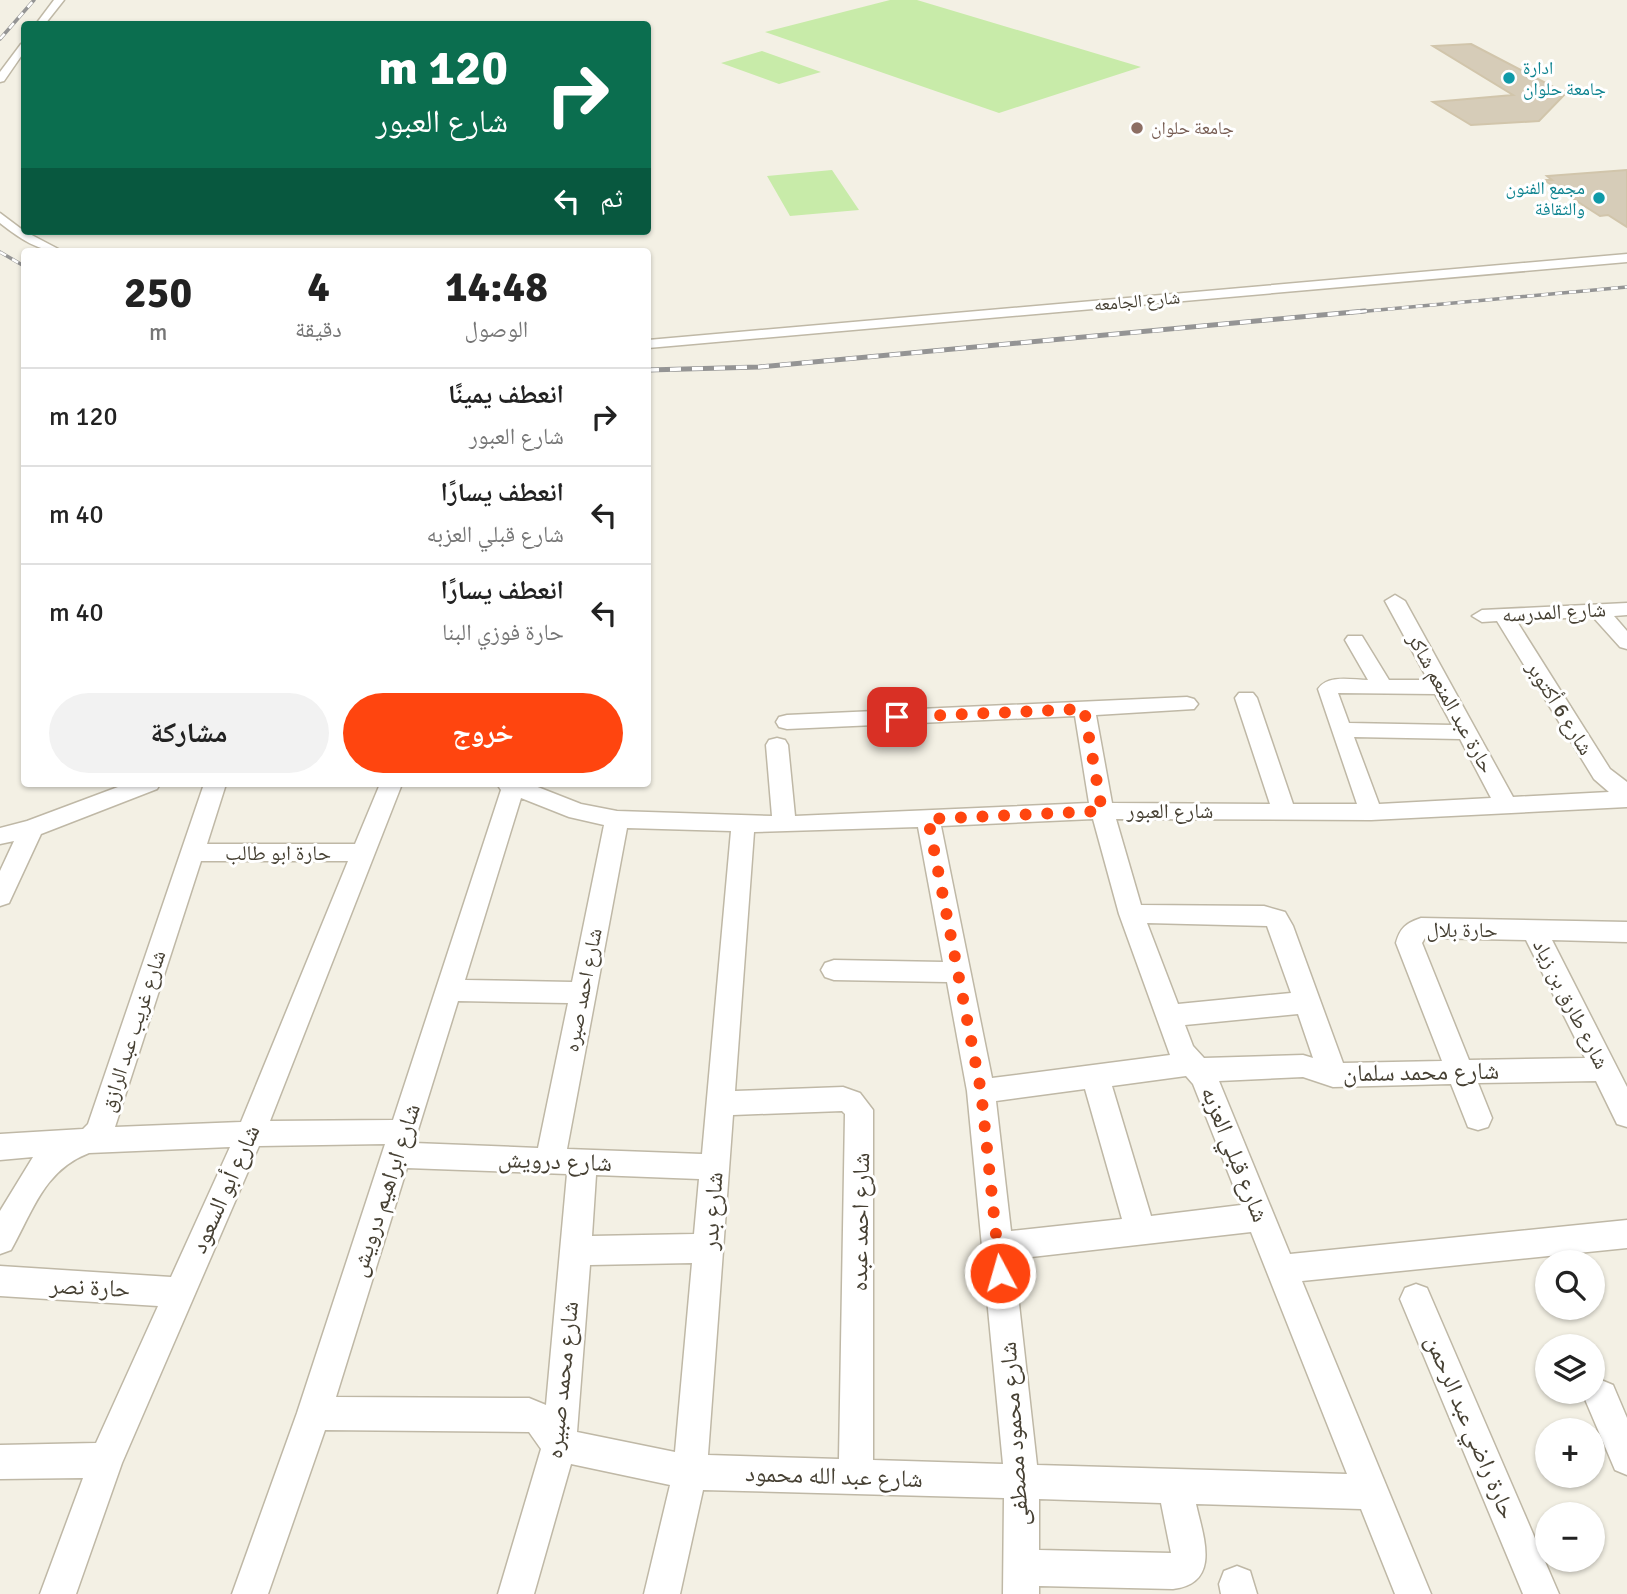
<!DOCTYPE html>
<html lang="ar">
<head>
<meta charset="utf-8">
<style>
	body { margin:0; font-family:Signika,"Noto Naskh Arabic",sans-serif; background:#f2f2f2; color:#222; direction:rtl; height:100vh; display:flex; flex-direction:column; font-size:26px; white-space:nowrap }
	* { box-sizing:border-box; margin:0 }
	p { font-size:23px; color:#767676 }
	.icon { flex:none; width:38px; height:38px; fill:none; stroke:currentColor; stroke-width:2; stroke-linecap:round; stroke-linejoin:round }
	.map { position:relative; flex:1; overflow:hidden; direction:ltr }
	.drawer { position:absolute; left:21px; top:248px; width:630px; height:539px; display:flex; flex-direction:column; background:#fff; border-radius:7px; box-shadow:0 2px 5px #0004; direction:rtl }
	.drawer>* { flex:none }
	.guide { position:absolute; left:21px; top:21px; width:630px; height:214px; border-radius:7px; box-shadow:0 2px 5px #0004; direction:rtl; background:#0b6e4f; color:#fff; overflow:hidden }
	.tools { position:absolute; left:1535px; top:1250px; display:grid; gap:14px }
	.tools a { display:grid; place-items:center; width:70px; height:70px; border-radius:50%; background:#fff; box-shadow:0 2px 5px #0004; font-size:35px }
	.pin { position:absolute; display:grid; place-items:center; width:60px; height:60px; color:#fff; margin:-30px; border-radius:14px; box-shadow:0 4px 10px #0006 }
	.me { position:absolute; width:77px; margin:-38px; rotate:354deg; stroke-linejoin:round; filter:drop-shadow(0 0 5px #0008) }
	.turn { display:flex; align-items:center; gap:24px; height:147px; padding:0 28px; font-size:32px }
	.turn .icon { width:91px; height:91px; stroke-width:2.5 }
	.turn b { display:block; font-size:49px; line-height:60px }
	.then { display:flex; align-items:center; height:66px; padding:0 28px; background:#0003; gap:14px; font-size:26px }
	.eta { display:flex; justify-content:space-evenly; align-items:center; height:119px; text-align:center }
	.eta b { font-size:42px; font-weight:700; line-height:49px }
	.button { display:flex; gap:14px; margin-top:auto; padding:14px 28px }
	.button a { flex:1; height:80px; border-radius:42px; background:#ff450f; color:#fff; font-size:28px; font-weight:700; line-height:80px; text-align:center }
	.button a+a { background:#f2f2f2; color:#222 }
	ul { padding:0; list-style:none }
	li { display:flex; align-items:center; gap:21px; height:98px; padding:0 28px; border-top:2px solid #e0e0e0 }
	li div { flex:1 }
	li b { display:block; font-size:26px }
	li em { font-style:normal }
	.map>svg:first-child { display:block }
	.green { fill:#c8eba9 }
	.building { fill:#d6ccb8; stroke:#d1c5ab; stroke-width:2 }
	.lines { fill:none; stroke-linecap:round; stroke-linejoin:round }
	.minor-casing { stroke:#bfb8a6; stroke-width:3 }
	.minor { fill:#fff; fill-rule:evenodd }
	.rail-far1-casing { stroke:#949494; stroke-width:3.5 }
	.rail-casing { stroke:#949494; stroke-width:5 }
	.rail-far1 { stroke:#fff; stroke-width:2.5; stroke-dasharray:7; stroke-linecap:butt }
	.rail { stroke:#fff; stroke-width:3.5; stroke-dasharray:11; stroke-linecap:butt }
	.route { stroke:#ff450f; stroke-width:12; stroke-dasharray:0 21.6 }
	.culture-dot { fill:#0f9aa8; stroke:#fff; stroke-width:2.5 }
	.education-dot { fill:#8d6e63; stroke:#fff; stroke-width:2.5 }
	.labels { text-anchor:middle; stroke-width:6; stroke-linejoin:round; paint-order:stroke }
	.far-culture-label { font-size:18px; fill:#0d838f; stroke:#fff; text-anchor:start }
	.far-education-label { font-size:18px; fill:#785e54; stroke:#fff; text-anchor:start }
	.far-street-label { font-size:18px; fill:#464033; stroke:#fff }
	.street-label { font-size:21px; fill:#464033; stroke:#fff }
	.near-street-label { font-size:24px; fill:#464033; stroke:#fff }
</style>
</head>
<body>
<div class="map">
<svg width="1627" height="1594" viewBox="0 0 1627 1594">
	<rect width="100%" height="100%" fill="#f3f0e4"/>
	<!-- green -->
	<path class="green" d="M890,0H917L1141,67L999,113L765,32Z
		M762,51L821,72L779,84L721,63Z
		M832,170L859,210L790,216L767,176Z"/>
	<!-- building -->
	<path class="building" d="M1471,44L1561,91H1568L1539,121L1471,125L1433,102L1513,95L1433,46Z
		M1627,170V227L1608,215L1600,216L1544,180H1552L1547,176Z"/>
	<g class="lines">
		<!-- minor casing -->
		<g class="minor-casing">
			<path id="minor" d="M54,0H64L45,24H36Z
				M24,43V52L4,81L0,82V72L21,44Z
				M0,213L24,231L64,252C39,252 19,238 0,223Z
				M1627,254V262L648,348V340Z
				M1395,595L1405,601L1513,797L1609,792L1594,779L1497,621L1482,622L1472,616L1482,610L1627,603V615L1614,616L1627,631V649L1620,647L1593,617L1516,620L1610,769L1627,782V807L1371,820L1116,819L1141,905L1264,906L1285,912L1293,926L1343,1063L1442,1061L1396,943C1400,928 1406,923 1421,918L1627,922V942L1552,940L1627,1087V1127L1617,1124L1596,1081L1478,1083L1492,1118L1488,1127L1478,1130L1468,1127L1451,1084L1333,1087L1303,1077L1219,1081L1290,1254L1627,1220V1248L1302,1281L1431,1594H1395L1361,1509L1196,1504C1203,1536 1222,1583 1173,1589L1039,1586V1594H1003L1004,1498L703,1490L680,1594H644L670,1485L571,1464L534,1594H498L541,1449L529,1432L325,1430L268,1594H232L297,1413L385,1144L259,1146L122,1463L76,1594H40L83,1478L0,1479V1445L96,1443L158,1306L0,1296V1266L171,1277L230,1147L89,1153C44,1170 33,1211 11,1250L0,1254V1211L33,1157L0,1160V1134L83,1129L88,1124L204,784H226L207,844H355L380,784H402L270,1121L393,1120L501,790L497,784H530L581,804L617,811L772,816L766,745L769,740L777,738L785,740L788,745L795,816L1089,803L1075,716L787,729L779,727L776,722L779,717L787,715L1187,697L1194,699L1198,704L1194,709L1096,715L1112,803L1270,804L1235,698L1239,693H1253L1257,698L1293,804H1357L1318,689C1328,674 1352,680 1368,680L1345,640L1348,636H1362L1389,680H1428L1385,601ZM1338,693L1435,694L1452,725L1349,723ZM1354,737L1460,739L1491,798L1379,804ZM521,798L569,817L604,825L572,982L465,980ZM1093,819L1119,914L1170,1055L992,1078L941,826ZM918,827L943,962L834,960L825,963L821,970L825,977L834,980L947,982L967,1091L1003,1464L873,1460V1110L860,1093L843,1087L735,1091L754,832ZM627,828L731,831L702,1154L567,1149ZM201,861H348L241,1122L115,1127ZM1147,923L1267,926L1291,993L1178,1004ZM1425,938L1526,940L1585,1058L1469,1060L1422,943ZM458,1001L568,1003L538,1148L414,1143ZM1298,1014L1313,1058L1303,1055L1204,1058L1193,1046L1185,1025ZM1186,1076L1193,1084L1241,1205L1151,1216L1112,1086ZM1085,1089L1122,1219L1011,1231L996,1101ZM842,1111L845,1114L839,1459L708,1455L733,1115ZM407,1168L567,1174L546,1405L529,1398L336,1397ZM596,1175L699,1179L694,1234L592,1236ZM1251,1232L1347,1474L1037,1465L1014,1259ZM692,1263L675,1452L577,1432L590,1265ZM1039,1499L1161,1503L1171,1553L1039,1550Z
				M126,784H160L157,789L41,834L9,903L0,906V871L14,841L0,844V828L27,821Z
				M1416,1284L1427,1288L1559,1594H1523L1400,1299L1405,1288Z
				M1601,1380L1613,1385L1627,1418V1475L1615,1470L1584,1397L1587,1391H1592V1384Z
				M1237,1566L1250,1571L1257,1594H1221L1219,1584L1224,1571Z"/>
		</g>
		<!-- minor -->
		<use href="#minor" class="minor"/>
		<!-- rail-far1 casing -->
		<g class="rail-far1-casing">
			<path id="rail-far1" d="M0,39L34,0
				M0,252L24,266
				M1346,313L1627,287"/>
		</g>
		<!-- rail casing -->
		<g class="rail-casing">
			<path id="rail" d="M648,370L759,367L1365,311"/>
		</g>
		<!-- rail-far1 -->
		<use href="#rail-far1" class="rail-far1"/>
		<!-- rail -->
		<use href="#rail" class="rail"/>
	</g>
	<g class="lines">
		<!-- route -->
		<path class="route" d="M897,717L1084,709L1102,811L928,819L981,1091L1000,1273"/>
	</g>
	<!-- markers -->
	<g class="culture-dot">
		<circle cx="1509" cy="78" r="7"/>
		<circle cx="1599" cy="198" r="7"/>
	</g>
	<circle class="education-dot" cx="1137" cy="128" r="7"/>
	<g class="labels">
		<!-- far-culture labels -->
		<g class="far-culture-label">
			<text x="1523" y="74">ادارة<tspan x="1523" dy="21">جامعة حلوان</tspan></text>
			<text x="1585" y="194" text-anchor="end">مجمع الفنون<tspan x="1585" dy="21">والثقافة</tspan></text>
		</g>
		<!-- far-education labels -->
		<g class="far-education-label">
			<text x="1151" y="134">جامعة حلوان</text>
		</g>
		<!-- far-street labels -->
		<g class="far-street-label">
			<text transform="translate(1137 301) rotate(-5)" y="6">شارع الجامعه</text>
		</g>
		<!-- street labels -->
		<g class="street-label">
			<text transform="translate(1554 612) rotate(-3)" y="7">شارع المدرسه</text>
			<text transform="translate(1451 703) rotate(61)" y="7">حارة عبد المنعم شاكر</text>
			<text transform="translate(1560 708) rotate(58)" y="7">شارع 6 أكتوبر</text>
			<text x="1170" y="818">شارع العبور</text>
			<text x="278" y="860">حارة ابو طالب</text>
			<text x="1462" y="937">حارة بلال</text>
			<text transform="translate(583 990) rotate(-79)" y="7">شارع احمد صبره</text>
			<text transform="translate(1571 1004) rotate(63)" y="7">شارع طارق بن زياد</text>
			<text transform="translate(133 1031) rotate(-72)" y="7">شارع غريب عبد الرازق</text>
		</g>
		<!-- near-street labels -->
		<g class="near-street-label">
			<text transform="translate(1421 1072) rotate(-1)" y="8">شارع محمد سلمان</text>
			<text transform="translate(1235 1154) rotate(68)" y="8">شارع قبلي العزبه</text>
			<text transform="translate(555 1161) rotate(2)" y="8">شارع درويش</text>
			<text transform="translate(225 1189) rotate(-66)" y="8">شارع أبو السعود</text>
			<text transform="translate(385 1190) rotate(-72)" y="8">شارع ابراهيم درويش</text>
			<text transform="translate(712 1211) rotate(-86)" y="8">شارع بدر</text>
			<text transform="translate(860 1222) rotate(-89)" y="8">شارع احمد عبده</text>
			<text transform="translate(90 1287) rotate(3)" y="8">حارة نصر</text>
			<text transform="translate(562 1380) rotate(-84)" y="8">شارع محمد صبيره</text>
			<text transform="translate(1471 1427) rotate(67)" y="8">حارة راضي عبد الرحمن</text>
			<text transform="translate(1014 1434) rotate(-94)" y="8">شارع محمود مصطفى</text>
			<text transform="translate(834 1476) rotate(2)" y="8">شارع عبد الله محمود</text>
		</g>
	</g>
</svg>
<div class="tools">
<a><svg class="icon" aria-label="search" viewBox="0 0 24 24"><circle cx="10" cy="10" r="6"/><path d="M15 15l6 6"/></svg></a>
<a><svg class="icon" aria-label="layers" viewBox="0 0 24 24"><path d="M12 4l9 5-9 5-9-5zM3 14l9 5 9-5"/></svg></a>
<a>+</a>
<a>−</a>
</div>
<div class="pin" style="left:897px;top:717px;background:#d93025"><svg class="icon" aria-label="arrive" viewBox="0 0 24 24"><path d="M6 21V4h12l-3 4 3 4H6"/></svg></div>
<svg class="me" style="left:1000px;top:1273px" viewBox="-20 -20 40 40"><circle r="17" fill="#ff450f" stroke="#fff" stroke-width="3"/><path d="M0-11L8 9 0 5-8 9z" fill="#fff"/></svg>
<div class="guide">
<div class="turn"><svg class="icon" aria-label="right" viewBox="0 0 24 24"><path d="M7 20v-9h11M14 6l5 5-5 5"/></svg><div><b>120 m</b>شارع العبور</div></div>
<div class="then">ثم<svg class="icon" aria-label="left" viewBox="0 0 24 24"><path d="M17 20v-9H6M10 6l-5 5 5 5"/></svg></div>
</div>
<section class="drawer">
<div class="eta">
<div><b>14:48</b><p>الوصول</p></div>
<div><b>4</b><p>دقيقة</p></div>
<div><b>250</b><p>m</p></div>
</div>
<ul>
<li><svg class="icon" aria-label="right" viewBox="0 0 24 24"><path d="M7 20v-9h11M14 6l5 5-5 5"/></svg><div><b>انعطف يمينًا</b><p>شارع العبور</p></div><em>120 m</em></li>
<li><svg class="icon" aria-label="left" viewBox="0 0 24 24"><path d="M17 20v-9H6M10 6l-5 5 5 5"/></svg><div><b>انعطف يسارًا</b><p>شارع قبلي العزبه</p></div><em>40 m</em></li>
<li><svg class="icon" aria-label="left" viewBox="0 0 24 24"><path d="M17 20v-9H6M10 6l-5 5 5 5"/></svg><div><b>انعطف يسارًا</b><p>حارة فوزي البنا</p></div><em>40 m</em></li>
</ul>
<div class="button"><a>خروج</a><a>مشاركة</a></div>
</section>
</div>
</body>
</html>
